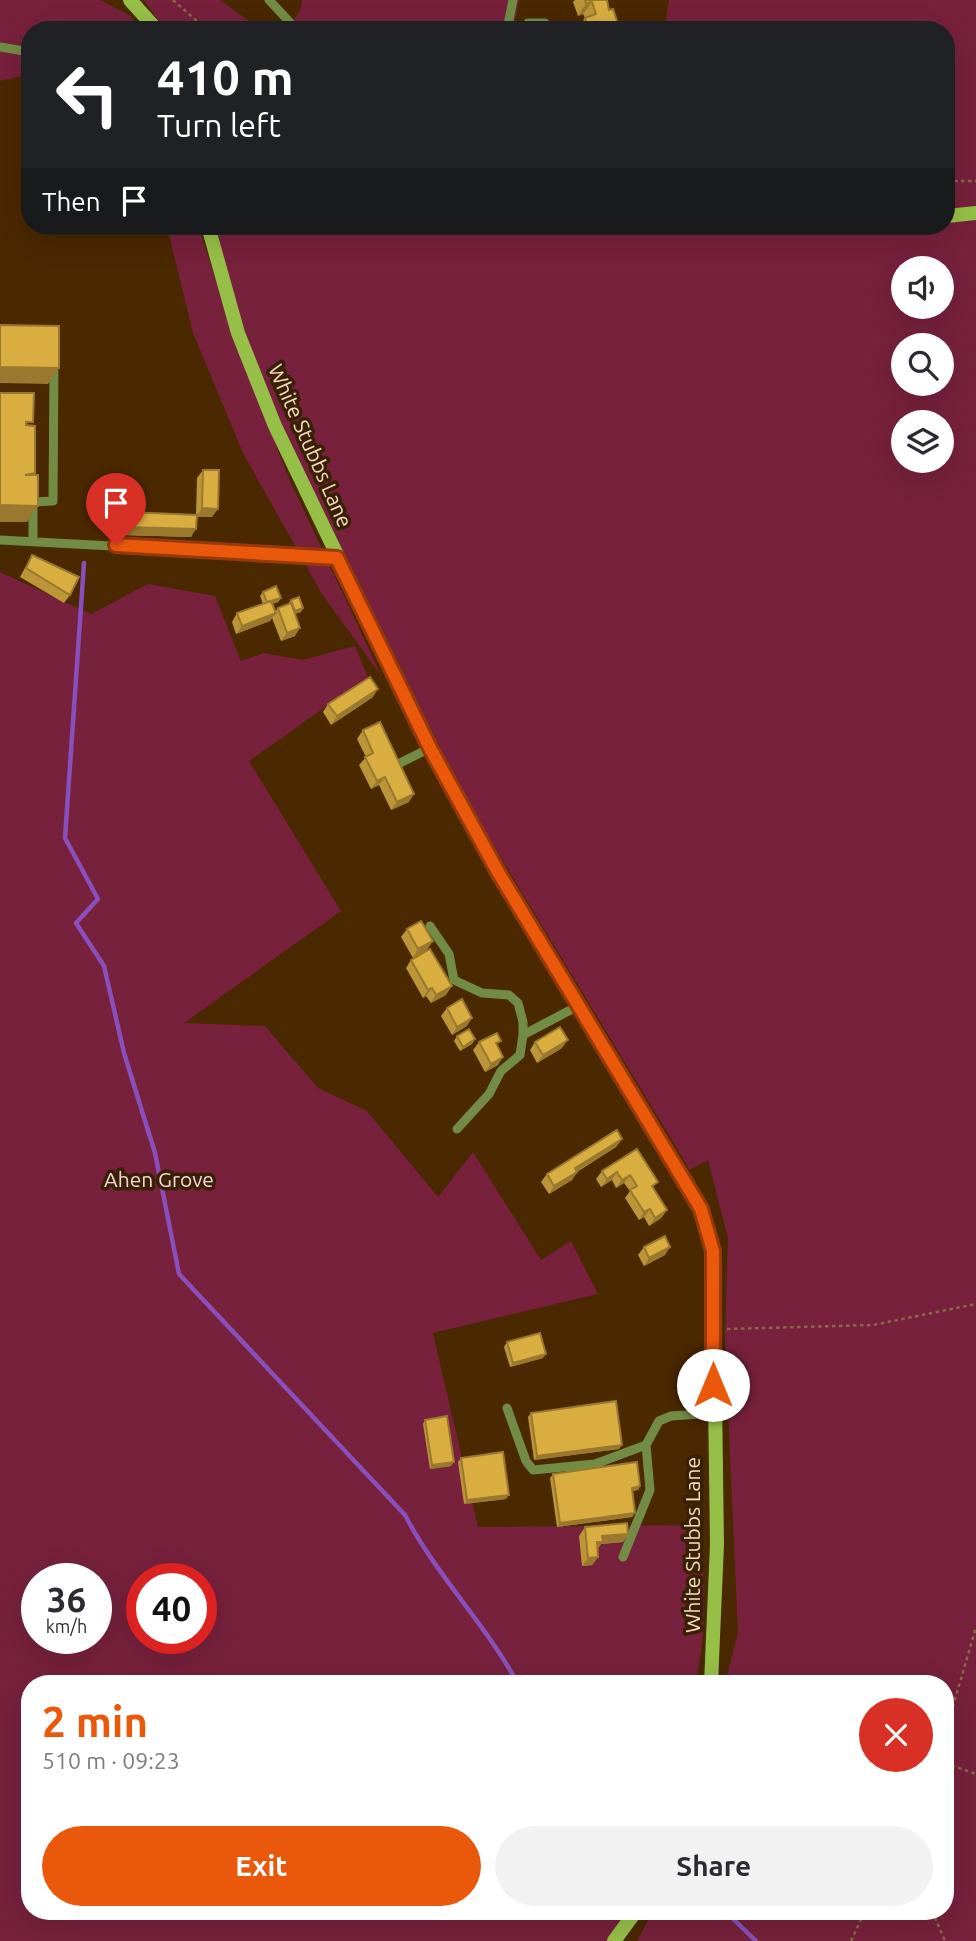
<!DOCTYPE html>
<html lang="en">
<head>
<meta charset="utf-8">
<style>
	body { margin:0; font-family:Ubuntu,sans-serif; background:#f2f2f3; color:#2b2b33; height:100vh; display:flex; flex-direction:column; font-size:26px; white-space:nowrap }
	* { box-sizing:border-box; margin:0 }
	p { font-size:23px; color:#7c7c81 }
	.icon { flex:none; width:38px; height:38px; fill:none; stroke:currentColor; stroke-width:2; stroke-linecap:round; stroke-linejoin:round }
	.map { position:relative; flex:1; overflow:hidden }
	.panel { position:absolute; left:21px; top:1675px; width:933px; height:245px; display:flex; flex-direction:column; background:#fff; border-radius:28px; box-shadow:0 7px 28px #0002 }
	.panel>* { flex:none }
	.guide { position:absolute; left:21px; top:21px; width:934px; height:214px; border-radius:28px; box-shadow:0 7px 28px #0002; background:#202124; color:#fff; overflow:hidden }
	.buttons { position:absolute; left:891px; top:256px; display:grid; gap:14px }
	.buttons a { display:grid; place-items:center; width:63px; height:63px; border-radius:50%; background:#fff; box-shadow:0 7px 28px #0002; font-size:35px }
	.speed { position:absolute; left:21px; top:1563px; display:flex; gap:14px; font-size:35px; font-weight:700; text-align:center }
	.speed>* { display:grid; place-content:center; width:91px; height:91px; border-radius:50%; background:#fff; box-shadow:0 7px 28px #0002; line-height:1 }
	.speed small { font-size:18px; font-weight:400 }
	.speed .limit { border:10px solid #d22; background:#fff; color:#111 }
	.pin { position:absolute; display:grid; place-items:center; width:60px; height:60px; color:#fff; margin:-72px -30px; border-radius:50% 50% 50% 0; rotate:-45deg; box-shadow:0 0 7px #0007 }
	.pin .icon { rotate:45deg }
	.me { position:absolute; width:77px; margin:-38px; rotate:0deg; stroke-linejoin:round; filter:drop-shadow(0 0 5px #0008) }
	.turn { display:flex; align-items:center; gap:24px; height:147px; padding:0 21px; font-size:32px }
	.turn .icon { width:91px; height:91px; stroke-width:2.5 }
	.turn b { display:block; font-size:49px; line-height:60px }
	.then { display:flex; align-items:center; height:66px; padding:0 21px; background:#0003; gap:14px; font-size:26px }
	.round { display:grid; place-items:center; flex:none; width:74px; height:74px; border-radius:37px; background:#f2f2f3 }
	.summary { display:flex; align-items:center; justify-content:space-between; height:119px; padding:0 21px }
	h1 { font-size:42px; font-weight:700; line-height:52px; color:#ea580c }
	.button { display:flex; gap:14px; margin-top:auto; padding:14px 21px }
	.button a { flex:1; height:80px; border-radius:42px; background:#ea580c; color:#fff; font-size:28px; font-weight:700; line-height:80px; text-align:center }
	.button a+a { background:#f2f2f3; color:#2b2b33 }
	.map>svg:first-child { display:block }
	.green { fill:#77213c; fill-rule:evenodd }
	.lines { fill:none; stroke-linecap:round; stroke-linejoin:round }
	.stream { stroke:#8950bb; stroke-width:4.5 }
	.path { stroke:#896946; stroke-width:2.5; stroke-dasharray:3.5 3.5; stroke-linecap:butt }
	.lane { stroke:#728c45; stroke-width:9 }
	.secondary { stroke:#96bf47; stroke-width:14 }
	.wall { fill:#bb9537 }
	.shaded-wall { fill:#98792d }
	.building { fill:#d9ad40; stroke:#98792d; stroke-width:2 }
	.route-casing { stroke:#983908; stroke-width:18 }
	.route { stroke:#ea580c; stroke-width:12 }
	.labels { text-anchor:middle; stroke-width:7; stroke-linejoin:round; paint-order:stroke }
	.street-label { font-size:21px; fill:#f5dac0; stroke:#392105 }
	.park-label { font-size:21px; fill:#f7d5db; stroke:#392105 }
</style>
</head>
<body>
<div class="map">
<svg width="976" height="1941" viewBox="0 0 976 1941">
	<rect width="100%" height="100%" fill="#4a2800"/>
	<!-- green -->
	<path class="green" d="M0,0H100L129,15L143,30H30V80L22,76L0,81Z
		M144,0H220L261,30H165Z
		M302,0H519L513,30H288L301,8Z
		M669,0H976V207L947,210V30H664Z
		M976,220V1941H637L653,1911H945V1684L725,1683L738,1633L725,1342L728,1238L708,1160L690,1170L472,810L401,672L281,427L248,345L225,271L216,226H947V222ZM903,268H942V306H903ZM903,345H942V383H903ZM903,422H942V460H903Z
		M167,226H198L239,349L289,479L382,677L322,594L243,453L193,333Z
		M0,572L91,614L148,584L215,596L241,661L264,653L302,660L355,646L368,677L249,761L341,911L184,1023L265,1026L318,1088L367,1111L438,1197L473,1152L541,1260L571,1241L598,1294L433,1333L478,1527L700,1525C704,1578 708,1632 695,1683L30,1684V1911H631L607,1941H0ZM37,1578H96V1638H37ZM142,1578H201V1638H142Z"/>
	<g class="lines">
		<!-- stream -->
		<path class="stream" d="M84,563L65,838L98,899L76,923L104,966L124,1053L155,1153L179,1274L405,1515C436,1575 485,1623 518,1684
			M725,1911L756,1941"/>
		<!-- path -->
		<path class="path" d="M173,0L207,30
			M947,181H976
			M727,1329L873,1325L976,1304
			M945,1734L976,1627
			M945,1763L976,1774
			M932,1911L945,1941
			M851,1941L865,1911"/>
		<!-- lane -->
		<path class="lane" d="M269,0L297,30
			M507,30L513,0
			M526,30L528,23H545
			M0,47L30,52
			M33,502L53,501L54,364
			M33,504V541
			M0,540L337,558
			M398,764L430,748
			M430,926L449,954L454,980L482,993L509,995L518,1003L523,1022V1035
			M457,1129L489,1094L501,1071L520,1055L523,1035L578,1006
			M507,1408L526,1461L533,1470L595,1464L646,1445L659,1421L671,1416L714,1413
			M623,1557L650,1490L646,1445"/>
		<!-- secondary -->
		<path class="secondary" d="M130,0L157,30
			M947,216L976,213
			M208,226L238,333L275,426L430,748L498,872L686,1183L701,1209L713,1251L717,1544L711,1684
			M614,1941L636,1911"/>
	</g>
	<!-- wall -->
	<path class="wall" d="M575,0H607L609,10L620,30H577L585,18L583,14L578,16L573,2Z
		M203,470L212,517H196L191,537L120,535L121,520L127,512L196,515L197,478Z
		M32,555L70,595L64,603L20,577Z
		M263,592L281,598L278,602L272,604L275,612L278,608L288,604L291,600L303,608L301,612L295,614V636L281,641L272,618L270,621L236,634L232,622L237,613L263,604L260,596Z
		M373,697L331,725L323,712L328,704Z
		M363,730L409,802L391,810L379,785L371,789L359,765L366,757L357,739Z
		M407,929L427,950L413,958L401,937Z
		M411,960L446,995L431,1003L426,996L423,998L406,968Z
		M447,1008L467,1026L452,1035L441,1016Z
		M457,1036L475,1039L472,1044L460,1051L454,1041Z
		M479,1042L498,1065L485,1072L473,1050Z
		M535,1042L562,1048L537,1063L530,1050Z
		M622,1139L616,1147L577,1172L572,1180L549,1194L541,1182L547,1174Z
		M637,1149L653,1188L667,1210L661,1218L649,1226L644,1217L639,1220L625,1198L630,1191L624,1183L616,1188L612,1180L601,1187L596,1179L602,1171Z
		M644,1247L665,1255L644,1266L638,1255Z
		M507,1342L543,1358L510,1367L504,1347Z
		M531,1413L619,1449L534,1460L528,1417Z
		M425,1420L451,1466L430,1469L423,1424Z
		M461,1458L506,1499L464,1504L458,1462Z
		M553,1474L640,1486L638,1490L632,1491L635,1513L632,1517L557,1527L550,1478Z
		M585,1527L628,1534L623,1542L601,1544L597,1550L598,1557L592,1565L582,1566L579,1536Z"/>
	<!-- shaded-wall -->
	<path class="shaded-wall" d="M592,2L583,14L578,16L586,3Z
		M0,367L59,368L48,384L0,383Z
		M0,505L38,506L27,522H0Z
		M202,508L218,509L212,517H196Z
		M126,527L196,529L191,537L120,535Z
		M281,598L278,602L264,607L267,603Z
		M303,608L301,612L292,615L295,611Z
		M276,613L270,621L236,634L242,626Z
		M300,628L295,636L281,641L287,633Z
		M378,689L373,697L331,725L337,716Z
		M385,777L379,785L371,789L377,781Z
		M414,794L409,802L391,810L397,802Z
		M433,941L427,950L413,958L418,949Z
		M452,986L446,995L431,1003L436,995Z
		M432,988L426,996L423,998L428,990Z
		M472,1018L467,1026L452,1035L457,1027Z
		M475,1039L472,1044L460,1051L463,1047Z
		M568,1040L562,1048L537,1063L543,1055Z
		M503,1057L498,1065L485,1072L491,1064Z
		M622,1139L616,1147L569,1176L575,1168Z
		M577,1172L572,1180L549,1194L554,1186Z
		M617,1172L612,1180L601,1187L607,1179Z
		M630,1175L624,1183L616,1188L622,1180Z
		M650,1209L644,1217L639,1220L644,1212Z
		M667,1210L661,1218L649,1226L655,1218Z
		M670,1247L665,1255L644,1266L649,1258Z
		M546,1354L543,1358L510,1367L513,1363Z
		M622,1445L619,1449L534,1460L537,1456Z
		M454,1462L451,1466L430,1469L432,1465Z
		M640,1486L638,1490L629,1492L632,1488Z
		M509,1495L506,1499L464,1504L467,1500Z
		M635,1513L632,1517L557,1527L560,1523Z
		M628,1534L623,1542L601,1544L597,1550H591L602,1536Z
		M598,1557L592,1565L582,1566L588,1558Z"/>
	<!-- building -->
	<path class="building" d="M585,0H607L609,10L613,9L620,30H604L603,26L589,30L585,18L596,14L592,2L586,3Z
		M0,325L59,326V368L0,367Z
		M0,393H34L33,422H26V425L35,426V473L25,475H38V506L0,505Z
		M203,470H219L218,509L202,508Z
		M127,512L197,515L196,529L126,527Z
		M32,555L79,577L70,595L26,568Z
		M276,586L281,598L267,602L263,592Z
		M299,597L303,608L295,611L291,600Z
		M271,601L276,613L242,626L237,613Z
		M291,603L300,628L287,633L278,608Z
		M370,677L378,689L337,716L328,704Z
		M380,722L414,794L397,802L385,777L377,781L365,757L373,753L363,730Z
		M421,921L433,941L418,949L407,929Z
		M430,949L452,986L436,995L432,988L428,990L411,960Z
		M462,999L472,1018L457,1027L447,1008Z
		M560,1027L568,1040L543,1055L535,1042Z
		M469,1029L475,1039L463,1047L457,1036Z
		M497,1033L501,1041L496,1043L503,1057L491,1064L479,1042Z
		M617,1130L622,1139L575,1168L577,1172L554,1186L547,1174Z
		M637,1149L658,1182L652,1186L667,1210L655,1218L650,1209L644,1212L630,1190L637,1186L630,1175L622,1180L617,1172L607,1179L602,1171Z
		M665,1236L670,1247L649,1258L644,1247Z
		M540,1333L546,1354L513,1363L507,1342Z
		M616,1401L622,1445L537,1456L531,1413Z
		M447,1416L454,1462L432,1465L425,1420Z
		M503,1452L509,1495L467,1500L461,1458Z
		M637,1462L640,1486L632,1488L635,1513L560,1523L553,1474Z
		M627,1523L628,1534L602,1536L603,1542H597L598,1557L588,1558L585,1527Z"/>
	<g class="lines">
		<!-- route casing -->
		<g class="route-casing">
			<path id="route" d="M116,545L337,558L430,748L498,872L701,1209L713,1251V1385"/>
		</g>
		<!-- route -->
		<use href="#route" class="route"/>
	</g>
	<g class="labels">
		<!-- street labels -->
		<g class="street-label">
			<text transform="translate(310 446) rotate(66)" y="7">White Stubbs Lane</text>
			<text transform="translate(693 1545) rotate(-90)" y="7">White Stubbs Lane</text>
		</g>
		<!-- park labels -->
		<g class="park-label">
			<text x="159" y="1187">Ahen Grove</text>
		</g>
	</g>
</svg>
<div class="buttons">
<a><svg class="icon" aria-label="sound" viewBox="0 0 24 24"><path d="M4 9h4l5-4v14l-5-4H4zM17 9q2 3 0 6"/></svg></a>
<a><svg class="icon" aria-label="search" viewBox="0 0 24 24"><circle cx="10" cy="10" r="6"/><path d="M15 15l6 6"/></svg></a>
<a><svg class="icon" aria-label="layers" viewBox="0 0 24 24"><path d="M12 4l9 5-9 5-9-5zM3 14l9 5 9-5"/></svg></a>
</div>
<div class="speed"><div>36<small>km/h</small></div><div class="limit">40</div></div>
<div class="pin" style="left:116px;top:545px;background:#d93025"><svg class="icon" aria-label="arrive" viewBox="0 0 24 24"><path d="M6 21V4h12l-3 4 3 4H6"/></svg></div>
<svg class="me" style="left:713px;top:1385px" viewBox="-20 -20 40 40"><circle r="19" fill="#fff"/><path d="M0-13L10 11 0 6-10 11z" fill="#ea580c"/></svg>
<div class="guide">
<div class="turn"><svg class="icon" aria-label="left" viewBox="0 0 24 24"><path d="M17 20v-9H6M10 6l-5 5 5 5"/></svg><div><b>410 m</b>Turn left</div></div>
<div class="then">Then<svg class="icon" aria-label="arrive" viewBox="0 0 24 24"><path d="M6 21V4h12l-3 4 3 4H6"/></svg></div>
</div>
<section class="panel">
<div class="summary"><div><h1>2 min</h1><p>510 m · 09:23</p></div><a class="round" style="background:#d93025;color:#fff"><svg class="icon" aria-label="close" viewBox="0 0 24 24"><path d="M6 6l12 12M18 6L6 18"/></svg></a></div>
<div class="button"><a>Exit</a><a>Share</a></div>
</section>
</div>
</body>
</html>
